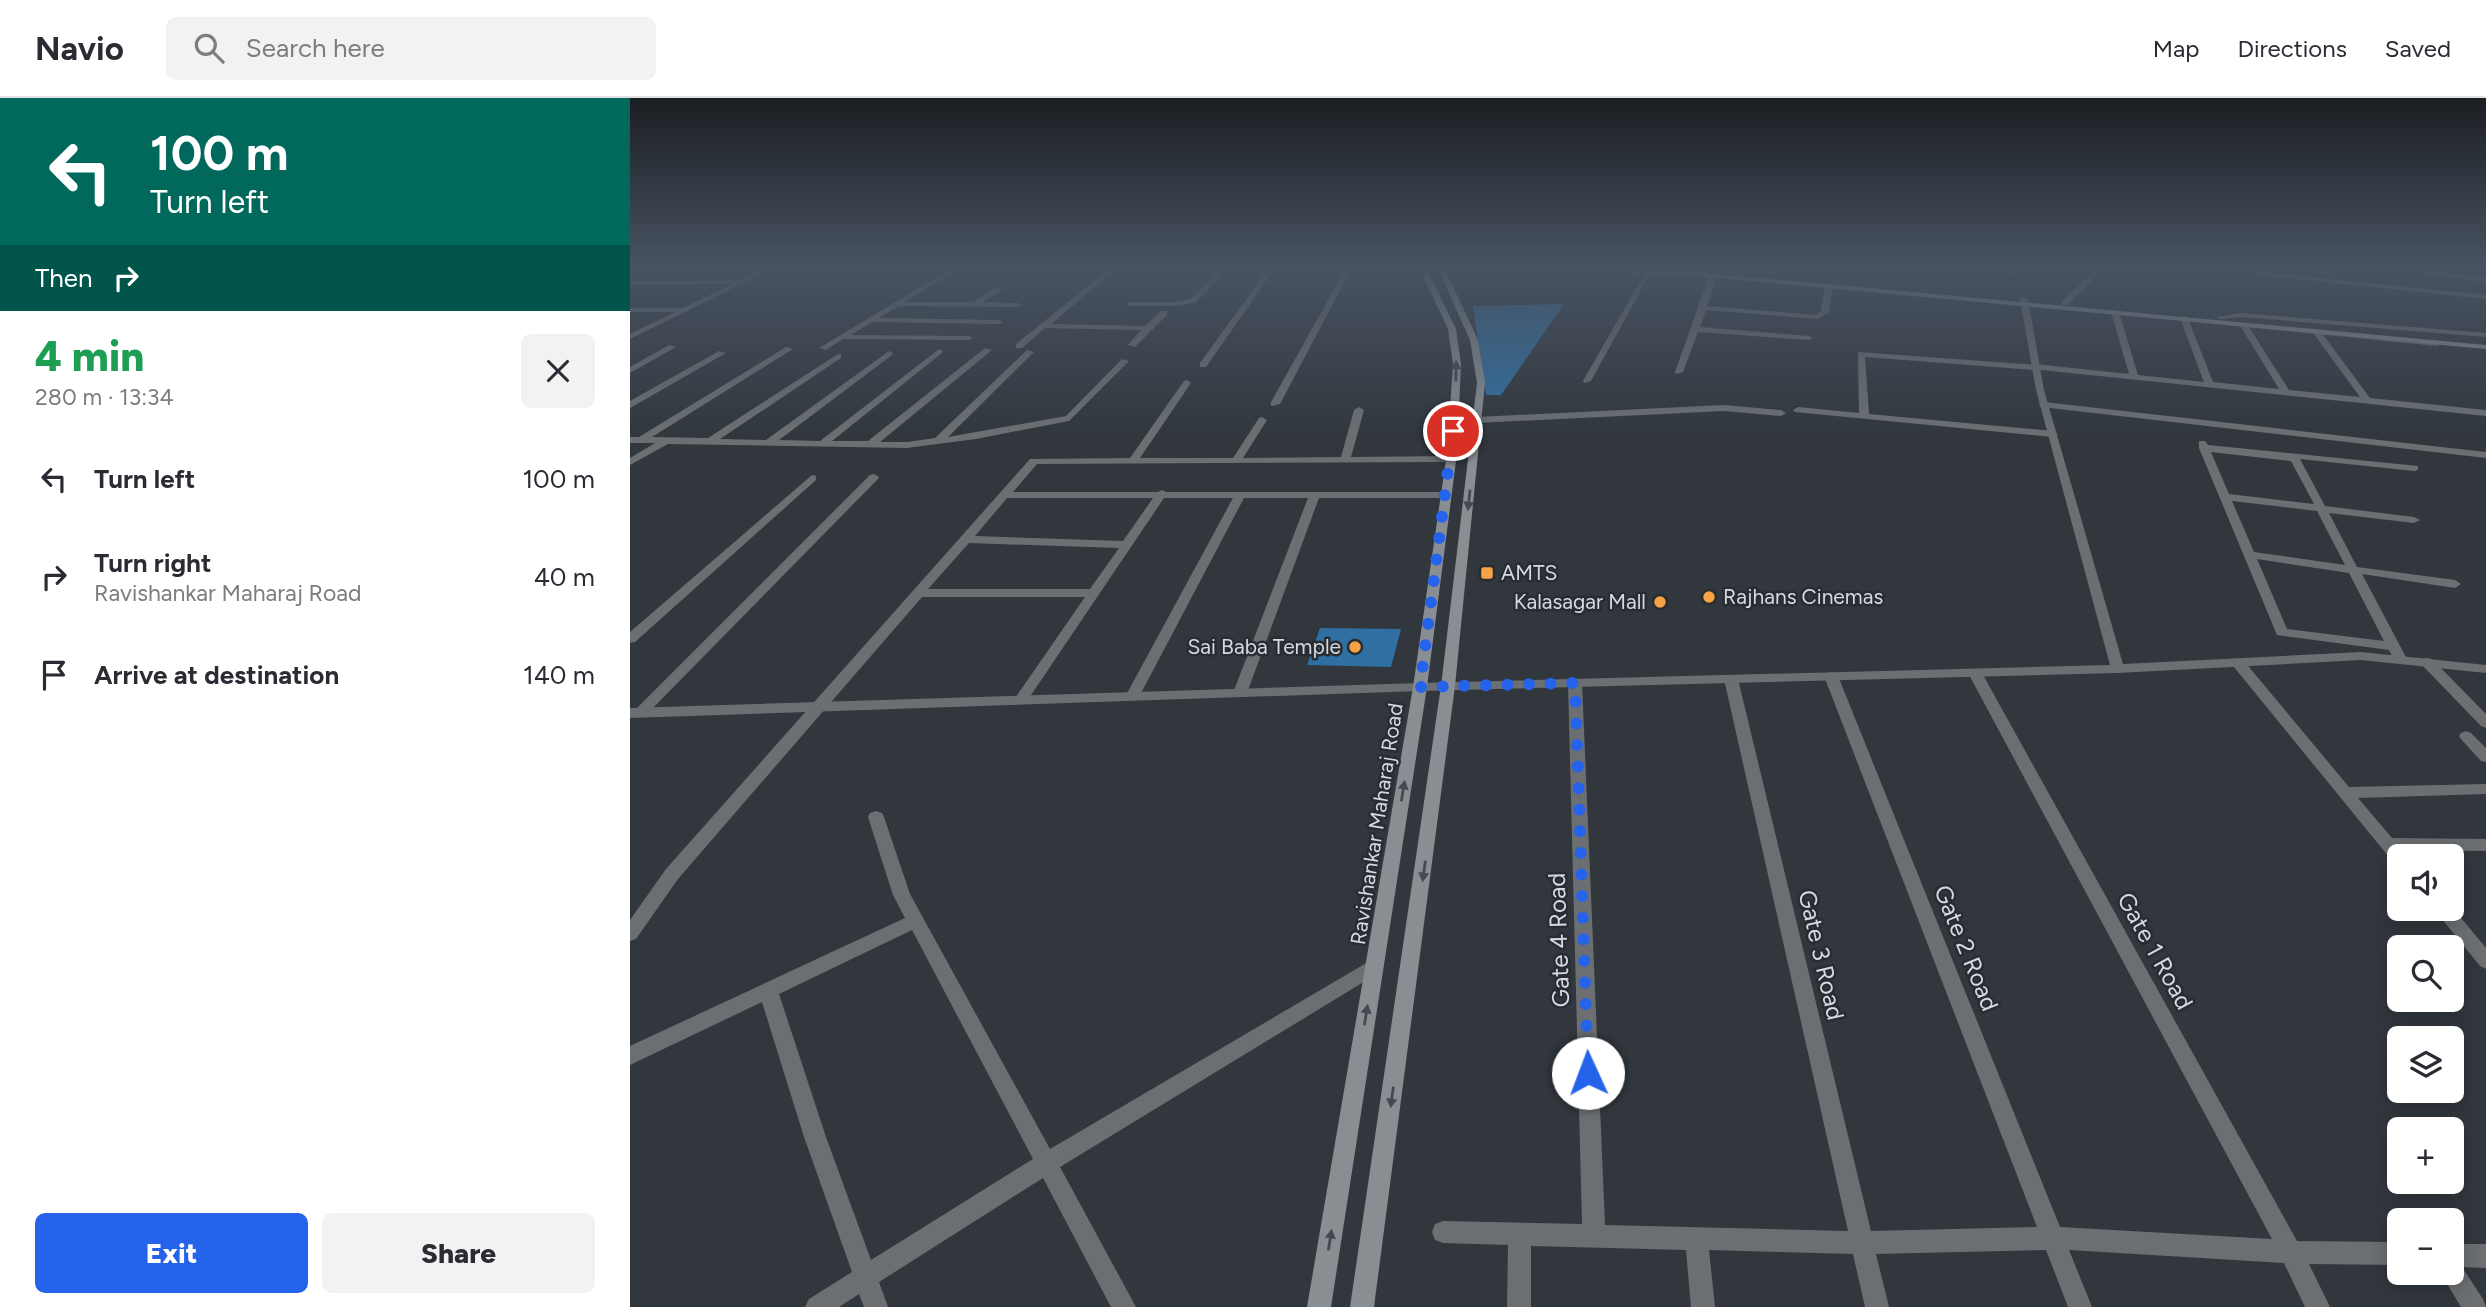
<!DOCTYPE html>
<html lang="en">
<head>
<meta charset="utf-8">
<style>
	body { margin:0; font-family:Figtree,sans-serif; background:#f2f2f3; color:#2b2b33; height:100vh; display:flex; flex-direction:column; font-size:26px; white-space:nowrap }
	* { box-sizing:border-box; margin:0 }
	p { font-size:23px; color:#7c7c81 }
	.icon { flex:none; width:38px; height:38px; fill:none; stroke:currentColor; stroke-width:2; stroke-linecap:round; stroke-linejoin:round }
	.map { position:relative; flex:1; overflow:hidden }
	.sheet { display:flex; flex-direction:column; background:#fff; width:630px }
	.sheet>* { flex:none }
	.guide { background:#00695c; color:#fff; overflow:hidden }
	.tools { position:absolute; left:1757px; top:746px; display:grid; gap:14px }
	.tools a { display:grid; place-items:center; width:77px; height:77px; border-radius:10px; background:#fff; box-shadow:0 4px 18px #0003; font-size:35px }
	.pin { position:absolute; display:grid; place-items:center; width:60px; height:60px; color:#fff; margin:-30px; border:4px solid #fff; border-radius:50%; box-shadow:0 2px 7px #0007 }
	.me { position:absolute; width:77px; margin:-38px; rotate:358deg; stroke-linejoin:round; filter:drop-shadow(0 0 5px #0008) }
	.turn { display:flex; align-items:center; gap:24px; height:147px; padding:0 35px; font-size:32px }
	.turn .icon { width:91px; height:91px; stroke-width:2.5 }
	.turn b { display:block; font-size:49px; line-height:60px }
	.then { display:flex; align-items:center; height:66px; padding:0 35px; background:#0003; gap:14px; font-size:26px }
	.round { display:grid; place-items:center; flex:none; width:74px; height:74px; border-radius:10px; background:#f2f2f3 }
	.headline { display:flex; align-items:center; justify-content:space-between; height:119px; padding:0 35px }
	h1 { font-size:42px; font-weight:800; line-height:52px; color:#1e9e55 }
	.primary-button { display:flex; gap:14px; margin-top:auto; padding:14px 35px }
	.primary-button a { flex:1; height:80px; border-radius:10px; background:#2563eb; color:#fff; font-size:28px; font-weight:800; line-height:80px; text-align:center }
	.primary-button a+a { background:#f2f2f3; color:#2b2b33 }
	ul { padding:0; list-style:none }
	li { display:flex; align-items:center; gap:21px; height:98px; padding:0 35px }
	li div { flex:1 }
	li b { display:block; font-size:26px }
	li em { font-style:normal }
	header { display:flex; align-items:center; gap:42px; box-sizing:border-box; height:98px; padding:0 35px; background:#fff; border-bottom:2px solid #e1e1e2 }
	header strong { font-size:33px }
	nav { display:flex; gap:38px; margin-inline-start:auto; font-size:24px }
	.search { width:490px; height:63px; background:#f2f2f3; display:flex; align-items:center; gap:18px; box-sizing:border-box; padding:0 24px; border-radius:10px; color:#7c7c81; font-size:26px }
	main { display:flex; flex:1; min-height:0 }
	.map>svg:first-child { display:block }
	.building { fill:#306fa2 }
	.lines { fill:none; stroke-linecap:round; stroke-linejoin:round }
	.service { fill:#6b6f72; fill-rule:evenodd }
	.minor { fill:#6b6f72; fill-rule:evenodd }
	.tertiary { fill:#6b6f72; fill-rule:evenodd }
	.secondary { fill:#888e92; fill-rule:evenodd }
	.oneway { fill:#444a50 }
	.route { stroke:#2563eb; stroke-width:12; stroke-dasharray:0 21.6 }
	.poi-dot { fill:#f5a345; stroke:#272d33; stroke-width:2.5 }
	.labels { text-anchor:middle; stroke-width:5; stroke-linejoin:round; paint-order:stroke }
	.poi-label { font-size:21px; fill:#d6dade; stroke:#272d33; text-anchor:start }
	.street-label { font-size:21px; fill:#d6dade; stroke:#272d33 }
	.near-street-label { font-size:24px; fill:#d6dade; stroke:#272d33 }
</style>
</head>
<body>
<header>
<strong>Navio</strong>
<div class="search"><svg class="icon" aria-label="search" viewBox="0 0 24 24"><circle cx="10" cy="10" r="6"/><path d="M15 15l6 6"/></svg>Search here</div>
<nav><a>Map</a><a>Directions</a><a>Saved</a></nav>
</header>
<main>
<section class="sheet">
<div class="guide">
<div class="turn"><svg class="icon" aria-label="left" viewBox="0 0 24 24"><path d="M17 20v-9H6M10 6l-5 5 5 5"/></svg><div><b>100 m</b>Turn left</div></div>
<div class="then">Then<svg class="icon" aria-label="right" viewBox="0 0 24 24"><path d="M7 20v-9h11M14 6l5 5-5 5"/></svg></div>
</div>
<div class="headline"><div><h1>4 min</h1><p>280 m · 13:34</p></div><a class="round"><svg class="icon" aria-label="close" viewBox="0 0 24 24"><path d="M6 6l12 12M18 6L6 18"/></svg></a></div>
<ul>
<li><svg class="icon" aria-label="left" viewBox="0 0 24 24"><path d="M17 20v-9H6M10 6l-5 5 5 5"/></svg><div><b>Turn left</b></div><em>100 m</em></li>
<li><svg class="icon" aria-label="right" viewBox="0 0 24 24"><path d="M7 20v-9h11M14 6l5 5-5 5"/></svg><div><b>Turn right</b><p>Ravishankar Maharaj Road</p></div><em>40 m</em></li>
<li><svg class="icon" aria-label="arrive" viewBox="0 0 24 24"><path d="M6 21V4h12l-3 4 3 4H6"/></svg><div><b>Arrive at destination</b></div><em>140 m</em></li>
</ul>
<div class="primary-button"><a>Exit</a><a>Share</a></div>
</section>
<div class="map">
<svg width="1856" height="1209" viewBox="0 0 1856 1209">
	<rect width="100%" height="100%" fill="#31373d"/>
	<!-- building -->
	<path class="building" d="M934,206L871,297H856L843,208Z
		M690,530L771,531L761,569L677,567Z"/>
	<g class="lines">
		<!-- service -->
		<path class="service" d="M594,168H601L565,205L544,208H500L496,206L500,204H544L560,201Z
			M1016,173L1021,174L961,283L954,285L953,283Z
			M1083,176L1087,178L1077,208L1186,217L1191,213L1195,188L1199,186L1203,188L1199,214L1188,221L1076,212L1070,229L1179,238L1183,240L1179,242L1068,234L1053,274L1046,276L1045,274L1079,178Z
			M1228,254L1408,267L1409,269L1405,272L1235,259L1239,316L1423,333L1428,336L1423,339L1165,314L1163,312L1168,309L1229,315Z
			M1414,304L1856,354V360L1411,309L1409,307Z
			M1094,307L1151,312L1156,315L1151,318L1094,313L847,325L842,322L847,319Z
			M1569,343H1575L1578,347L1788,368V372L1784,373L1670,361L1695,408L1784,419L1790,422L1784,425L1699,415L1727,469L1825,482L1831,486L1825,490L1732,476L1777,561L1775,564H1765L1759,552L1647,537L1569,350ZM1581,354L1661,363L1684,406L1599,396ZM1602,403L1687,413L1715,467L1624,454ZM1627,461L1719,475L1754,543L1657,531Z
			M244,376L249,379L248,381L15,618H5L3,615L5,612L240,377Z
			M182,377L186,378V382L5,544L0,545V534Z"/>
		<!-- minor -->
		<path class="minor" d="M325,168H333L275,204H343L369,188L372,192L353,204L388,205L392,207L388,209L269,208L249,220L369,222L373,224L369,226L242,224L221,237L339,238L343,240L339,242L213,241L196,252L189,250Z
			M483,168H490L421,226L515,228L531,213H537V217L505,249L498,247L511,232L415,230L392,250H386V246Z
			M640,168H647L576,269H570V265Z
			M717,168H723L650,306L642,308L640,306Z
			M1312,168L1388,172L1400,168H1410L1388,176Z
			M1469,168H1476L1438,207H1432V203Z
			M1629,168H1636L1631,174L1856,197V201L1624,177Z
			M1827,168L1856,169V173L1830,170Z
			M1790,172L1856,180V184L1788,175Z
			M115,182L112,186L0,187V183Z
			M0,210H56L60,212L56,214H0Z
			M1485,212L1489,214L1508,277L1574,284L1550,220L1554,218L1558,220L1583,284L1649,291L1611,229L1615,227L1619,229L1659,292L1730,299L1684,236L1688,234H1691L1740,300L1856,312V318L1402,271L1401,269L1405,266L1499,276L1481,214Z
			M39,247L46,249L0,275V269Z
			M156,249L163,251L22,339L78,340L208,256H211V260L90,341L136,342L259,253L263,255L262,257L149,342L190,343L309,251L313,253L312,255L202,343H238L355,250L362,252L250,344H277L305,340L397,252L404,254L318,339L436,318L492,261L499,263L439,323L346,341L277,350L38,346L0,367V360L25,345H0V339H9Z
			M89,253L96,255L0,310V303Z
			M557,282L561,285L510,360H603L629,320L632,319L637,322L613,360L711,359L724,312L729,309L734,312L721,359L821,358L826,361L821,364L407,366L383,394H528L532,392L536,394H816L821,397L816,400H689L617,595L610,599L603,595L678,400H614L509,599L502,603L495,599L603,400H534L395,606H385L383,603L455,499H292L48,781L6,841L0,843V822L36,771L400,361L500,360L554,283ZM377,400H523L493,443L345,438ZM339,445L489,450L460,491H298Z
			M1797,560L1802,561L1856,616V630L1851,628L1792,567L1790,564L1792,561Z
			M1609,562L1614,563L1719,689L1856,686V696L1728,700L1762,740L1856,741V753L1772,752L1776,758H1769V766L1763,764L1604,569L1602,566Z
			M1345,571L1352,575L1667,1143L1769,1144V1167L1679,1166L1700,1209H1675L1654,1165L1439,1152L1462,1209H1438L1416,1152L1246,1156L1259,1209H1235L1223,1156L1079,1152L1085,1209H1061L1056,1152L901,1148V1209H877L878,1147L813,1145L805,1142L802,1134L805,1126L813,1123L952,1126L938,585L945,581L952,585L975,1127L1218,1133L1094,581L1101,577L1108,581L1241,1133L1407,1129L1194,578L1201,574L1208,578L1430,1129L1642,1141L1338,575Z
			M1836,633L1841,635L1856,650V664L1851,663L1831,641L1829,638L1831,635Z
			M246,713L252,715L254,719L280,796L420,1051L738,864L744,861L750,864L753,869L750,874L430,1069L506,1209H481L413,1080L249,1184L258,1209H234L229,1196L209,1209H175L179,1201L222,1174L174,1039L132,904L0,967V948L275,820L263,797L238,719L240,715ZM282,832L403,1061L241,1162L196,1039L149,896Z
			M1822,809L1856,850V871L1850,868L1803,810Z
			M1822,1146H1856V1170L1832,1169L1853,1201L1856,1209H1831L1810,1174H1822Z"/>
		<!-- tertiary -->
		<path class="tertiary" d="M139,168H147L0,241V236Z
			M1394,199L1398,201L1414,292L1493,566L1731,554L1856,567V575L1731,562L1488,575L790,593L0,620V610L790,585L1480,567L1406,292L1390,201Z
			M1611,215L1856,235V239L1611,219L1590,221L1586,219Z
			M1593,223L1806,244L1810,246L1806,248L1596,227H1593Z"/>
		<!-- secondary -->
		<path class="secondary" d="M711,168L957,169L1066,174L1856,247V251L1066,178L957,173L815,171L848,242L855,285L825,588L744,1209H720L811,588L847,285L840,242L808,171H797L826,231L831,266L827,355L797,589L701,1209H677L783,589L817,355L823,266L818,231L790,171L714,170Z"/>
	</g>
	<!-- one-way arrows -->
	<defs><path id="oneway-solid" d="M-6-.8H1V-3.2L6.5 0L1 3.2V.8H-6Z" transform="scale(1.75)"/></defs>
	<g class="oneway">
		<use href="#oneway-solid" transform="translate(826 273) rotate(-89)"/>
		<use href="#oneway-solid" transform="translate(839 402) rotate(96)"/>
		<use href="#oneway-solid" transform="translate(773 693) rotate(-81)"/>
		<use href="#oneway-solid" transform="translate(794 773) rotate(98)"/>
		<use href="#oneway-solid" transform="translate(736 917) rotate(-81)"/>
		<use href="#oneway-solid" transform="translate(762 999) rotate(98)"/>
		<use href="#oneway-solid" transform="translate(700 1142) rotate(-81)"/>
	</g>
	<!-- sky -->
	<linearGradient id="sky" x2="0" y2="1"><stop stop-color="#1b1e22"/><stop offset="0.5" stop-color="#485362"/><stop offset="1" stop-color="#485362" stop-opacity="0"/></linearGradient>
	<rect width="1856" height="337" fill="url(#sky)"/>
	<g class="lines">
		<!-- route -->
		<path class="route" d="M823,333L790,589L945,585L958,975"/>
	</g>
	<!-- markers -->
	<g class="poi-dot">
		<rect x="850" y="468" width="14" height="14" rx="3.5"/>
		<circle cx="1079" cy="499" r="7"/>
		<circle cx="1030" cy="504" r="7"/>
		<circle cx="725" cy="549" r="7"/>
	</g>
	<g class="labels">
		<!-- poi labels -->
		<g class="poi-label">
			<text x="871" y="482">AMTS</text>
			<text x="1093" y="506">Rajhans Cinemas</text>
			<text x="1016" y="511" text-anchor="end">Kalasagar Mall</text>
			<text x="711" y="556" text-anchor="end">Sai Baba Temple</text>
		</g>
		<!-- street labels -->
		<g class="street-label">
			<text transform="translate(747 726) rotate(-81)" y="7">Ravishankar Maharaj Road</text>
		</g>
		<!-- near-street labels -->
		<g class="near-street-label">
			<text transform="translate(929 842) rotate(-92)" y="8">Gate 4 Road</text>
			<text transform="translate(1336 850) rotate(68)" y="8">Gate 2 Road</text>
			<text transform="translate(1525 853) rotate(61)" y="8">Gate 1 Road</text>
			<text transform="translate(1191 857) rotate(77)" y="8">Gate 3 Road</text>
		</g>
	</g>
</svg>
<div class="tools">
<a><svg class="icon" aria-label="sound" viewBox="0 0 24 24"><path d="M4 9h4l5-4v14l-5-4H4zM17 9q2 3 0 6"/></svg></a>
<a><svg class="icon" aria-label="search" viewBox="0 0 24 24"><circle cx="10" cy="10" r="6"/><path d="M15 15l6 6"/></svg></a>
<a><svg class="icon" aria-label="layers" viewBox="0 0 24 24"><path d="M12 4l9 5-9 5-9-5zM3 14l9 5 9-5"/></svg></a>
<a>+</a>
<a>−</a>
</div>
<div class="pin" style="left:823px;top:333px;background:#d93025"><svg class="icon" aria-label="arrive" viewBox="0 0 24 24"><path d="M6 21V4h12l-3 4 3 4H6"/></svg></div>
<svg class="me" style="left:958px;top:975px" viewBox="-20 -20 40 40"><circle r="19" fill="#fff"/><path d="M0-13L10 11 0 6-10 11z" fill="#2563eb"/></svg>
</div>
</main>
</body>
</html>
